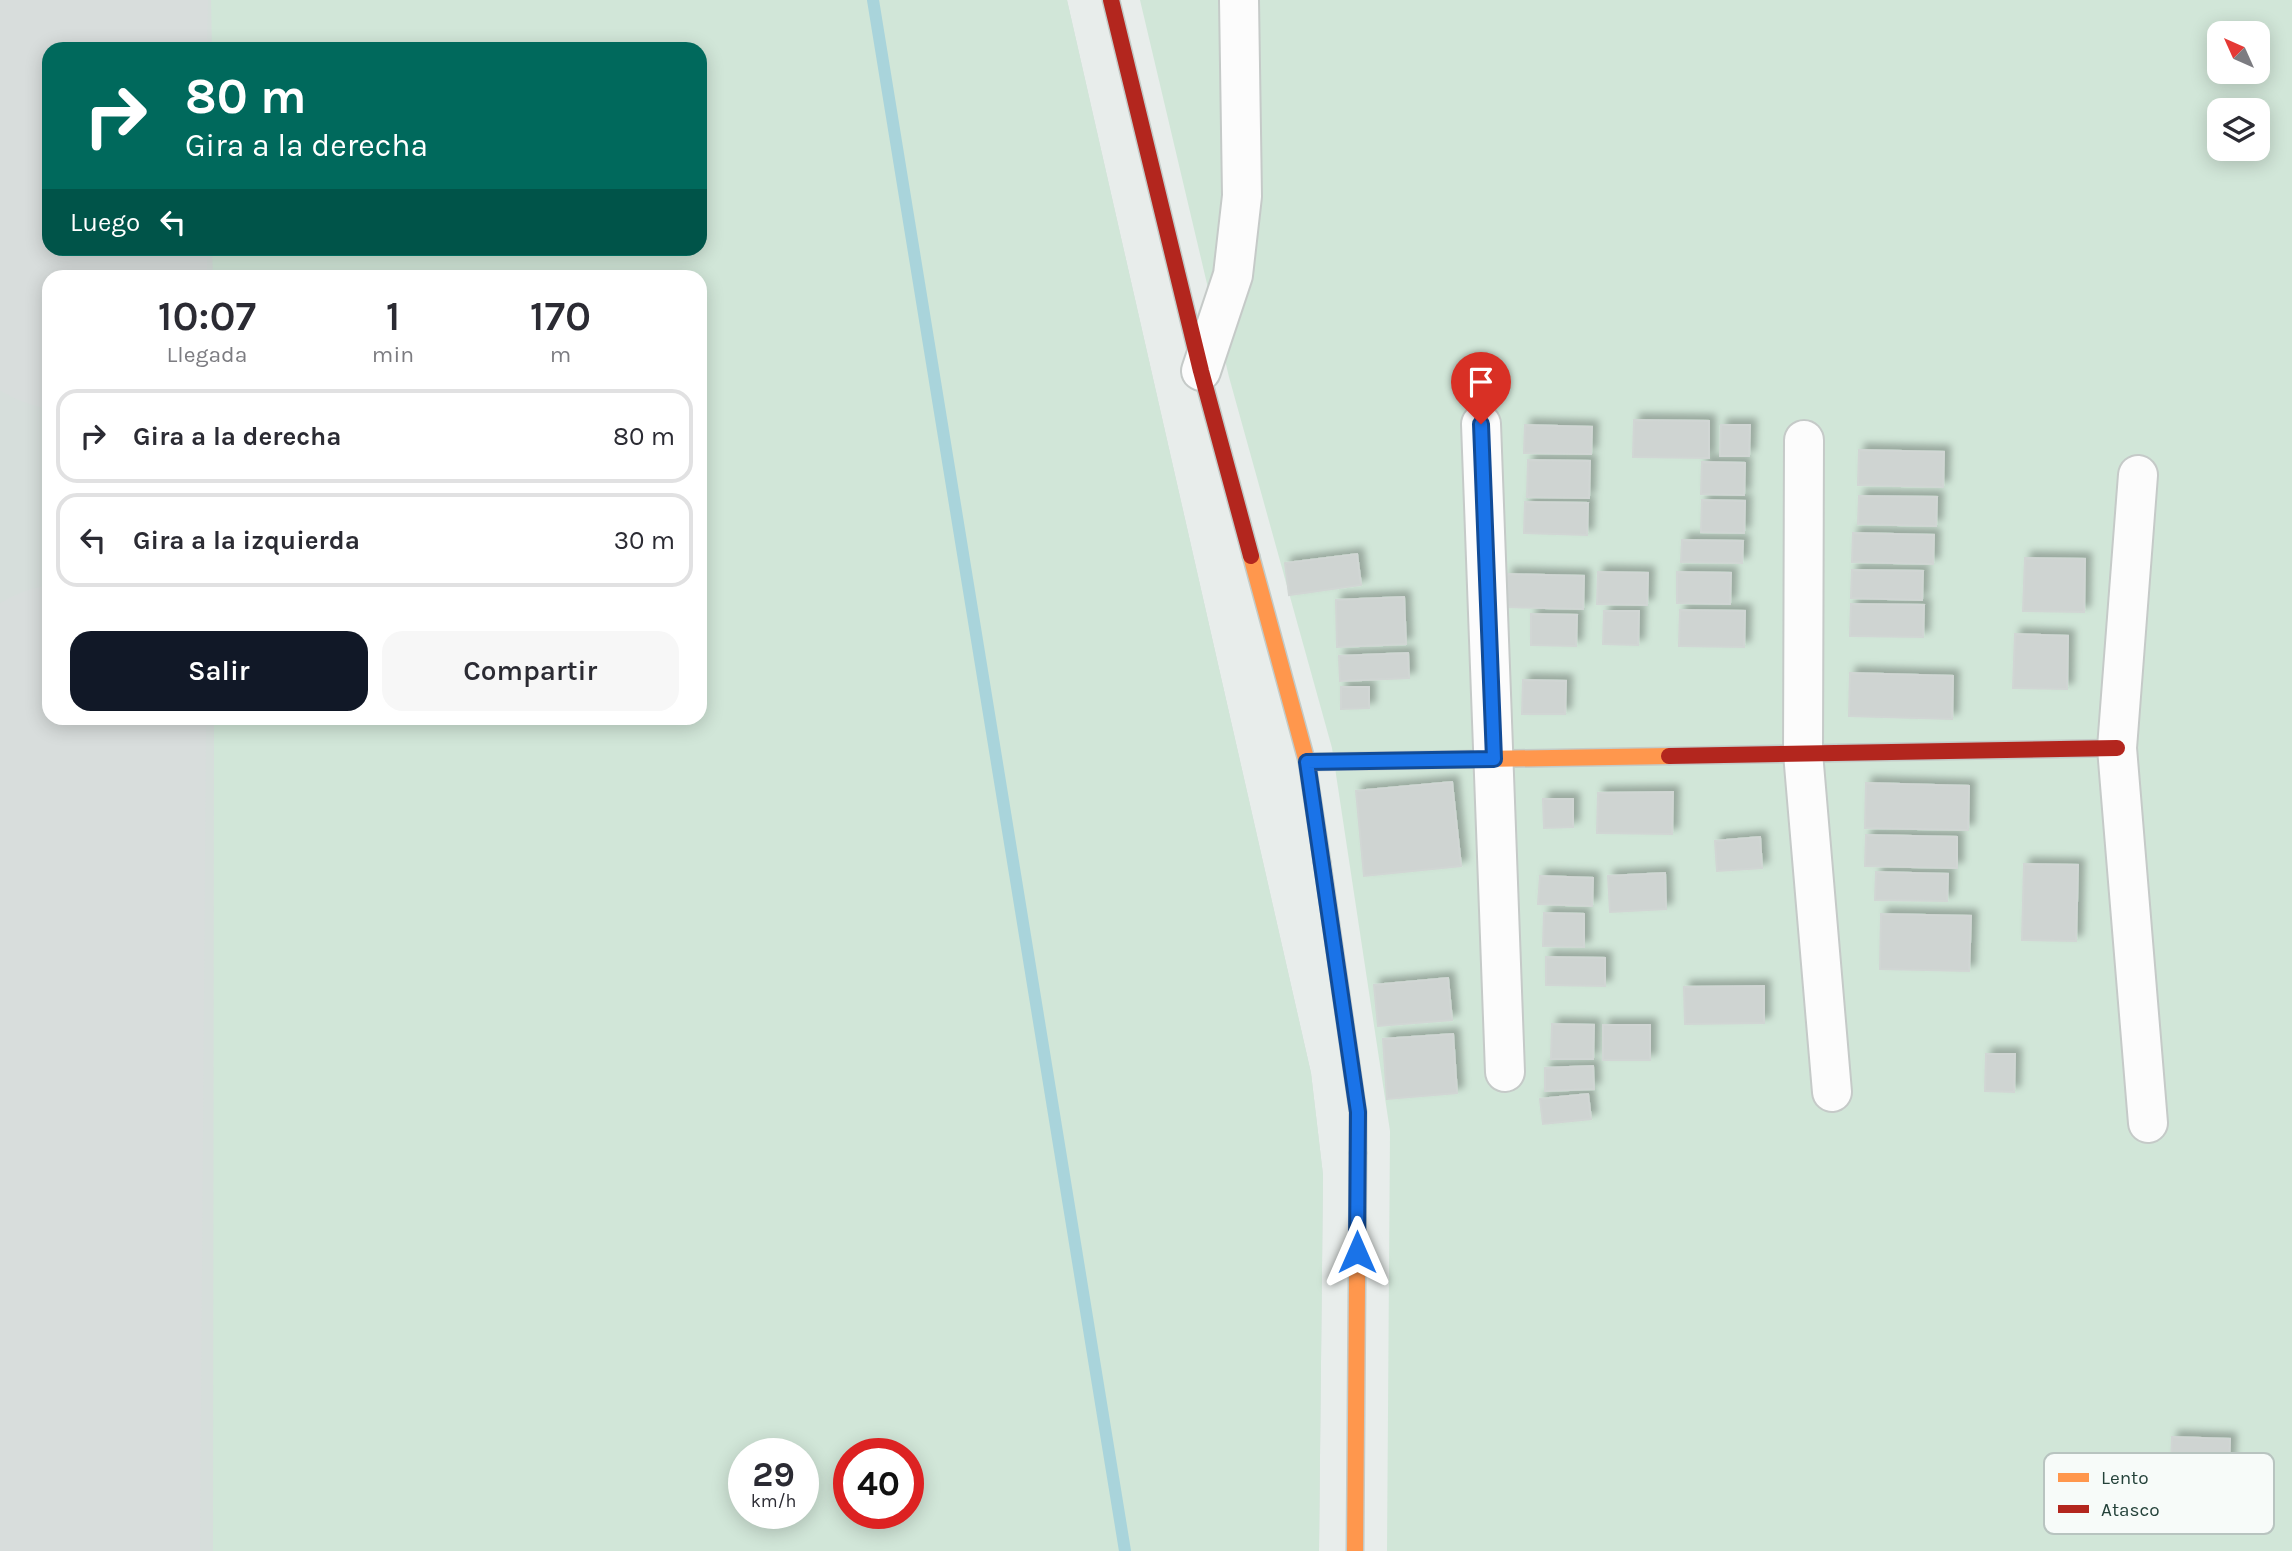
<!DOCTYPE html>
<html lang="es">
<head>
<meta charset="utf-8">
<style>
	body { margin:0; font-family:Karla,sans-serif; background:#f7f7f7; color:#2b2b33; height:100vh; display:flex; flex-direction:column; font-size:26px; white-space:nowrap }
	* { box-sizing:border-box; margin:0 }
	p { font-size:23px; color:#7c7c81 }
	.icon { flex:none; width:38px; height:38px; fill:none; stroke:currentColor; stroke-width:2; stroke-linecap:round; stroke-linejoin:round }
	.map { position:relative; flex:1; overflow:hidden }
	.details { position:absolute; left:42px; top:270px; width:665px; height:455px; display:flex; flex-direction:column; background:#fff; border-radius:21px; box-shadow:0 4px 18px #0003 }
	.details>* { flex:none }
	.top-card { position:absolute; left:42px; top:42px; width:665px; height:214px; border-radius:21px; box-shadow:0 4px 18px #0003; background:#00695c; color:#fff; overflow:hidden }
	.needle { width:46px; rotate:315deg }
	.buttons { position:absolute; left:2207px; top:21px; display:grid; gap:14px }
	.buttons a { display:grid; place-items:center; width:63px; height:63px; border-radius:14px; background:#fff; box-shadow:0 4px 18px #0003; font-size:35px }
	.speed { position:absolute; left:728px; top:1438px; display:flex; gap:14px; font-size:35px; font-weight:700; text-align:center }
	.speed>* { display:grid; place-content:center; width:91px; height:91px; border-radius:50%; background:#fff; box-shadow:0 4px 18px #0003; line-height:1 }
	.speed small { font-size:18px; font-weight:400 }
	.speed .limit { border:10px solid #d22; background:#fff; color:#111 }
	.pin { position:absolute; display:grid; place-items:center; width:60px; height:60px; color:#fff; margin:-72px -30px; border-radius:50% 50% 50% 0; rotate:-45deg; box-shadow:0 0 7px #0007 }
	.pin .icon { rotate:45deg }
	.me { position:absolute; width:77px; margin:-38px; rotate:0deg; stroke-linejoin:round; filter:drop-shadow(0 0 5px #0008) }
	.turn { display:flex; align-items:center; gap:24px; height:147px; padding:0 28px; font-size:32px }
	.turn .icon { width:91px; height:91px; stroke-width:2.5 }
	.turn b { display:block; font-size:49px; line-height:60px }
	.then { display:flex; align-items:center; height:66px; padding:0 28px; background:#0003; gap:14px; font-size:26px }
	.eta { display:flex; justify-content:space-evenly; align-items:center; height:119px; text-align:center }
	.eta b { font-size:42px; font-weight:600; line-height:49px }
	.button { display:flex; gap:14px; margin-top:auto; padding:14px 28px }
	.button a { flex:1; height:80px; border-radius:21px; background:#111827; color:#fff; font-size:28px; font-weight:600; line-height:80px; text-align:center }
	.button a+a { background:#f7f7f7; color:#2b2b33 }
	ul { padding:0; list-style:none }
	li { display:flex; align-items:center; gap:21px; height:94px; margin:0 14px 10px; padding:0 14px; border:4px solid #e1e1e2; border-radius:21px }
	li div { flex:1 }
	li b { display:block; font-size:26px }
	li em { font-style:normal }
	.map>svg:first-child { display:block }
	.built { fill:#d6dedb; fill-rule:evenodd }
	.green { fill:#d1e6d8; fill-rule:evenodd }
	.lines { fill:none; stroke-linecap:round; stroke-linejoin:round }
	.stream { stroke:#a9d4db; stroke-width:12 }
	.taxiway { stroke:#d8dddc; stroke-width:107 }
	.runway { stroke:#d8dddc; stroke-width:270 }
	.building { fill:#cfd4d2; stroke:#d1d6d4; stroke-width:2; filter:url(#shadow) }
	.street-casing { stroke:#c5cac8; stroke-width:42 }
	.slow-casing { stroke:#c3cbc8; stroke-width:19 }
	.jam-casing { stroke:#c3cbc8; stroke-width:19 }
	.street { stroke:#fcfcfc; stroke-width:38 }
	.slow { stroke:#ff974d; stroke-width:16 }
	.jam { stroke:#b3261e; stroke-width:16 }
	.route-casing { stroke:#114b97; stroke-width:18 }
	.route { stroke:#1a73e8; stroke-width:12 }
	.key { fill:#f7fbf9; stroke:#b8c4c0; stroke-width:2 }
	.key-label { font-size:19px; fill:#24423a }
</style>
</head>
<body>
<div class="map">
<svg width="2292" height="1551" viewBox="0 0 2292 1551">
	<defs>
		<filter id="shadow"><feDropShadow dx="6" dy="-6" stdDeviation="3.5" flood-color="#0004"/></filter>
	</defs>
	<rect width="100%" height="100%" fill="#e8edeb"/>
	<!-- built -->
	<path class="built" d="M0,0H1067L1311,1073L1323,1175L1319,1551H0ZM49,49H700V248H49ZM49,276H700V718H49ZM744,1454H803V1514H744ZM849,1454H908V1514H849Z"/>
	<!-- green -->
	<path class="green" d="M211,0H1067L1311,1073L1323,1175L1319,1551H213L214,718H700V276H213L212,249L700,248V49H212ZM744,1454H803V1514H744ZM849,1454H908V1514H849Z
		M1140,0H2292V1551H1387L1390,1131L1332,748L1229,377ZM2219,33H2258V72H2219ZM2219,110H2258V149H2219Z"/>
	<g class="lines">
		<!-- stream -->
		<path class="stream" d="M873,0L1125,1551"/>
		<!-- taxiway -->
		<path class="taxiway" d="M0,817C36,798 54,764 70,727
			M0,852L6,855L47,898L70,941"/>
		<!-- runway -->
		<path class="runway" d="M72,49L73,0
			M72,276V248
			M65,1551L71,718"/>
	</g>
	<!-- building -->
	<path class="building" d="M1634,420L1709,421V458L1633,457Z
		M1525,425L1592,427L1591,454L1524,453Z
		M1721,425H1750L1749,456H1720Z
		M1859,450L1944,452L1943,487L1858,485Z
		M1528,460L1590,461L1589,498L1527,497Z
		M1702,462L1745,463L1744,495L1701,494Z
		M1859,496L1937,497L1936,526L1858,524Z
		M1702,500L1745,501L1744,533L1701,532Z
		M1525,502L1588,503L1587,535L1524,533Z
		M1853,533L1934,535L1933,564L1852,562Z
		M1682,540L1743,541L1742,563L1681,562Z
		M1357,554L1361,585L1289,595L1285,563Z
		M2025,558L2085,559L2084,612L2023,611Z
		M1852,570L1923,571L1922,600L1851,598Z
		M1598,572L1648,573L1647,605L1597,604Z
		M1677,572L1731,573L1730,604L1677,603Z
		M1507,574L1584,576L1583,609L1507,607Z
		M1404,597L1406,644L1337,647L1336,600Z
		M1851,604L1924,605L1923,637L1850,636Z
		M1680,610L1745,611L1744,647L1679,646Z
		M1604,611H1639L1638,645L1603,644Z
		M1531,614L1577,615L1576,646L1531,645Z
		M2015,634L2068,636L2067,689L2013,688Z
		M1408,653L1409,678L1340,681L1339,656Z
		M1850,673L1953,676L1952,719L1849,716Z
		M1523,680L1566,681L1565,714H1522Z
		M1341,687H1369V708L1341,709Z
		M1452,782L1461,866L1364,876L1356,791Z
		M1866,783L1969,786L1968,830L1865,828Z
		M1673,792L1672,834L1597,833L1598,793Z
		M1543,799H1573V827L1544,828Z
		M1866,835L1957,837V868L1865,866Z
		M1760,837L1762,868L1717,871L1715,841Z
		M2024,864L2078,865L2076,941L2022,940Z
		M1876,872L1948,874L1947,901L1875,900Z
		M1665,873L1666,909L1610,912L1608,876Z
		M1540,876L1593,878L1592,906L1538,904Z
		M1544,913L1584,914V947L1543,946Z
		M1881,914L1971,916L1969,971L1880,969Z
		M1546,957L1605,958V986L1546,985Z
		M1448,978L1452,1020L1378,1026L1374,985Z
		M1764,986V1023L1685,1024L1684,987Z
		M1552,1024L1594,1025L1593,1059H1551Z
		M1603,1025H1650V1060H1603Z
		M1453,1034L1457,1093L1387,1099L1383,1039Z
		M1986,1054H2015L2014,1092L1985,1091Z
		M1593,1066L1594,1089L1545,1091V1068Z
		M1588,1094L1591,1119L1543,1124L1540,1099Z
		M2172,1437L2230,1439L2229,1466L2171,1465Z"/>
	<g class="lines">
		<!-- street casing -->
		<g class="street-casing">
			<path id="street" d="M1201,371L1233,275L1242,196L1239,0
				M1481,424L1505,1072
				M1804,440L1803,753L1832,1092
				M2138,475L2117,748L2148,1123"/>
		</g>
		<!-- slow casing -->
		<g class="slow-casing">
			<path id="slow" d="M1251,556L1307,762L1322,862
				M1307,762L1669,756
				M1355,1551L1358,1153"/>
		</g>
		<!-- jam casing -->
		<g class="jam-casing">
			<path id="jam" d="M1111,0L1201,371L1251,556
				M1669,756L2117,748
				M1322,862L1358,1112V1153"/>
		</g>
		<!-- street -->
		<use href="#street" class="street"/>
		<!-- slow -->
		<use href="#slow" class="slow"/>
		<!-- jam -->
		<use href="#jam" class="jam"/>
	</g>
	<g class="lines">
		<!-- route casing -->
		<g class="route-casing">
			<path id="route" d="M1357,1252L1358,1112L1307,762L1494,759L1481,424"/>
		</g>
		<!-- route -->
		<use href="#route" class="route"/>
	</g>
	<!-- legend -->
	<rect x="2044" y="1453" width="230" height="81" rx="10" class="key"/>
	<rect x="2058" y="1473" width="31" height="9" fill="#ff974d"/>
	<rect x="2058" y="1505" width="31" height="8" fill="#b3261e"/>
	<g class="key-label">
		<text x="2101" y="1484">Lento</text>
		<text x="2101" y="1516">Atasco</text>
	</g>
</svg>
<div class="buttons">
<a><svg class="needle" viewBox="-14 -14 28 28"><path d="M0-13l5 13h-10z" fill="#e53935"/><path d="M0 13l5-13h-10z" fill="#7c7c81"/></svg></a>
<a><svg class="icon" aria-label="layers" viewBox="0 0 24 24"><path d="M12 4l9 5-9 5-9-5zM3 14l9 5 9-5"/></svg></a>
</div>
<div class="speed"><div>29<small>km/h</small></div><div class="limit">40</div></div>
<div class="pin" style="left:1481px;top:424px;background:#d93025"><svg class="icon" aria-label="arrive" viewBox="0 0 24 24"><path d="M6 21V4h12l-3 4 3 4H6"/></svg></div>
<svg class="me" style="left:1357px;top:1252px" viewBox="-20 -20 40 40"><path d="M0-17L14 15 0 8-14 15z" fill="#1a73e8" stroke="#fff" stroke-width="4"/></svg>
<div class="top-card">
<div class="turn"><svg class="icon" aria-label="right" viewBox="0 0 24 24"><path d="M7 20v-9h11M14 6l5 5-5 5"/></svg><div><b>80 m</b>Gira a la derecha</div></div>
<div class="then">Luego<svg class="icon" aria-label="left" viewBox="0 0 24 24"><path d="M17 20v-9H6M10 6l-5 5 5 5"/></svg></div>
</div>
<section class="details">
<div class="eta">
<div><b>10:07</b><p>Llegada</p></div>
<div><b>1</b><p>min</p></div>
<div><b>170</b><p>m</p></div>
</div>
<ul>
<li><svg class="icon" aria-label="right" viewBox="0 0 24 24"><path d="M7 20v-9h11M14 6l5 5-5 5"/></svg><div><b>Gira a la derecha</b></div><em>80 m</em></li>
<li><svg class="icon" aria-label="left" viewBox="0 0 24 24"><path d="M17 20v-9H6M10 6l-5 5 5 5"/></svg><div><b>Gira a la izquierda</b></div><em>30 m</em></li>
</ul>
<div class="button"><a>Salir</a><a>Compartir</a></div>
</section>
</div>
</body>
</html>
